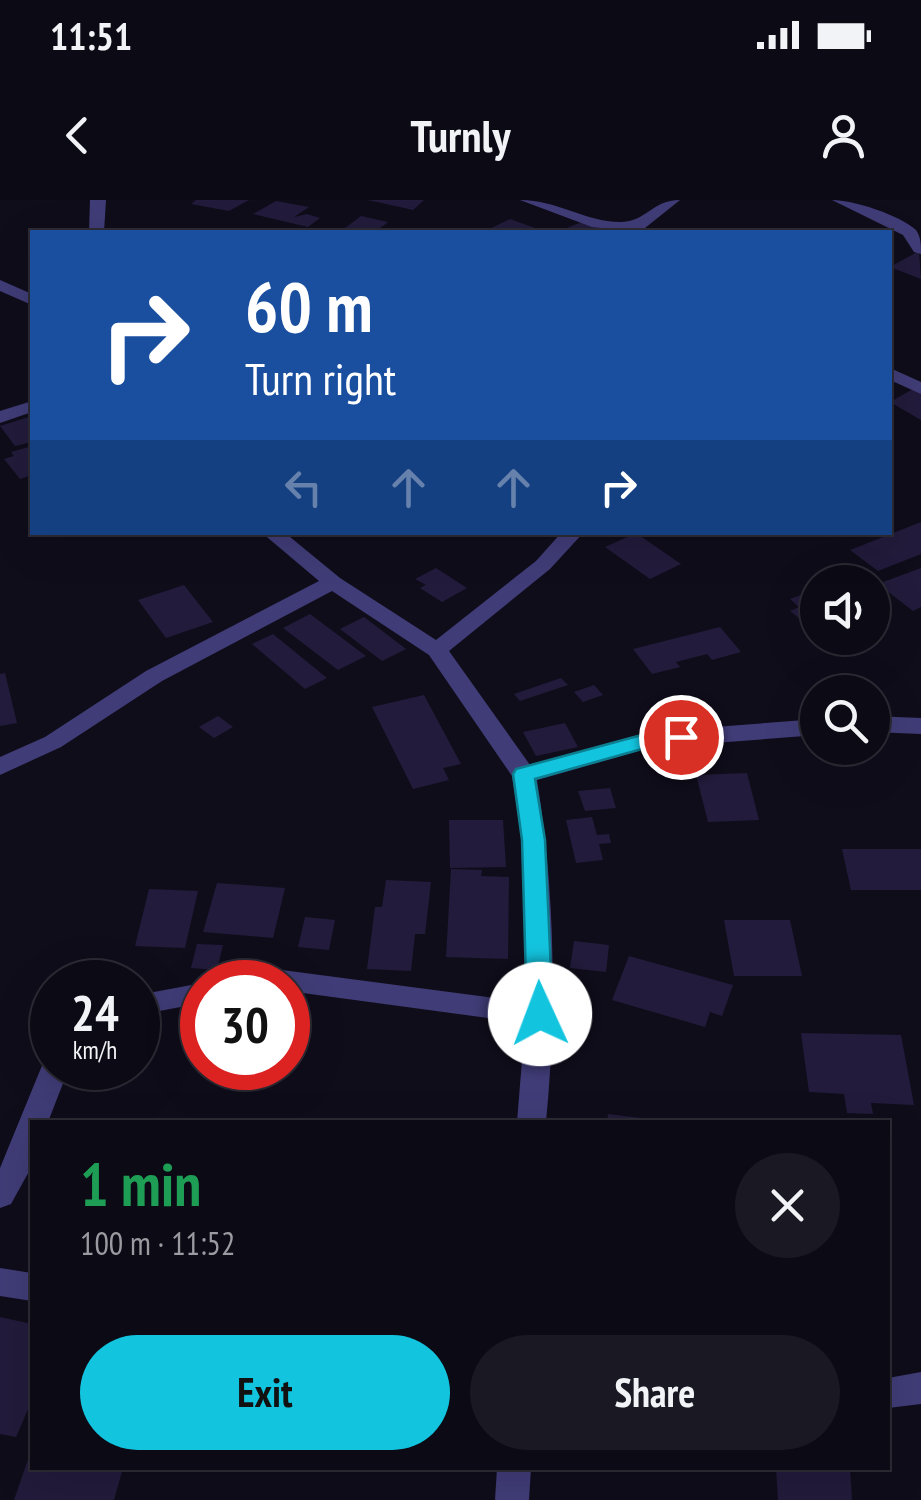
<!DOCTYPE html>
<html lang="en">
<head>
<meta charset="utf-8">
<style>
	body { margin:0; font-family:"PT Sans Narrow",sans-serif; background:#1a1822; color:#f1f3f6; height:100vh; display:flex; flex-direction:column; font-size:38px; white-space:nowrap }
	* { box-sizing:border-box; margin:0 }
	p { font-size:32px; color:#9a9aa0 }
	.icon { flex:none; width:55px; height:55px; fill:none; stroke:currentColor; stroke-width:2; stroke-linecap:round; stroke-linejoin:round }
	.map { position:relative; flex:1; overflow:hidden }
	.panel { position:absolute; left:30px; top:920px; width:860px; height:350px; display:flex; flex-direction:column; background:#0c0a14; border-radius:0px; box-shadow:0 10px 40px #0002,0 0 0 2px #2c2b34 }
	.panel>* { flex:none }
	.top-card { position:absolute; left:30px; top:30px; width:862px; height:305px; border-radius:0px; box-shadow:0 10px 40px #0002,0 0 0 2px #2c2b34; background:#1a4fa0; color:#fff; overflow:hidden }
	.buttons { position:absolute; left:800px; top:365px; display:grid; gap:20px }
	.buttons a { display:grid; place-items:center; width:90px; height:90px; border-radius:50%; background:#0c0a14; box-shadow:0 10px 40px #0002,0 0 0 2px #2c2b34; font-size:50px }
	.speed { position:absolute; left:30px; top:760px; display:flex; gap:20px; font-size:50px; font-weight:700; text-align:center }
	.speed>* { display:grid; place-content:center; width:130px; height:130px; border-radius:50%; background:#0c0a14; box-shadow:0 10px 40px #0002,0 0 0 2px #2c2b34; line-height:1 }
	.speed small { font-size:25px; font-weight:400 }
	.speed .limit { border:15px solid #d22; background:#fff; color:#111 }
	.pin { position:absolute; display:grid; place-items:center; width:85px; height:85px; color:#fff; margin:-42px; border:5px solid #fff; border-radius:50%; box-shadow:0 2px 10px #0007 }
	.me { position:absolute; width:110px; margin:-55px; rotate:358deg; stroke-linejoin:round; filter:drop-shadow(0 0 8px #0008) }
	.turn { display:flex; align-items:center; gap:35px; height:210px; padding:0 50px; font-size:45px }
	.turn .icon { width:130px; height:130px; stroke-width:2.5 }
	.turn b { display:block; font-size:70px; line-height:85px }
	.lanes { display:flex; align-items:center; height:95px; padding:0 50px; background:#0003; justify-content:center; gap:50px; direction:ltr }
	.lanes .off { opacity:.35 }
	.round { display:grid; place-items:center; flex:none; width:105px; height:105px; border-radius:52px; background:#1a1822 }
	.headline { display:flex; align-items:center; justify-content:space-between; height:170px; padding:0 50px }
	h1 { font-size:60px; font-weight:700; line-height:75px; color:#1e9e55 }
	.action { display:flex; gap:20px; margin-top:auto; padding:20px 50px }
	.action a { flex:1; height:115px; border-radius:60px; background:#13c4df; color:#111; font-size:40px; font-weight:700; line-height:115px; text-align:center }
	.action a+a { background:#1a1822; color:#f1f3f6 }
	.status { display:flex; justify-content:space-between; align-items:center; height:70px; padding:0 50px; background:#0c0a14; direction:ltr }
	.status svg { height:28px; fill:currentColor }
	header { display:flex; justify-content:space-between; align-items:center; height:130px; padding:0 50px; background:#0c0a14; font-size:45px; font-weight:700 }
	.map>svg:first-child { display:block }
	.building { fill:#221b3b }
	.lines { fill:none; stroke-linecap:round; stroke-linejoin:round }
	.street { fill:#403c77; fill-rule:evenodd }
	.route { fill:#13c4df; stroke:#0c7f91; stroke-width:2.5 }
</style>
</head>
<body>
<div class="status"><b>11:51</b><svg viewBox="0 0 49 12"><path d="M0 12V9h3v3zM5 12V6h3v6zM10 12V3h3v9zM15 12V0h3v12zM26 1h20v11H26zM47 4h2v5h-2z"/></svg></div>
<header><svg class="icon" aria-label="back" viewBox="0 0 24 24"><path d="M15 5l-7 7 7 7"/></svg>Turnly<svg class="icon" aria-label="person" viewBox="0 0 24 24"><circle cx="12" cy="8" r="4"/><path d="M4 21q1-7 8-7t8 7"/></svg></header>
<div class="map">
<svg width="921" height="1300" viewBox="0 0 921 1300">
	<rect width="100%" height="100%" fill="#100d1b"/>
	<!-- building -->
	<path class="building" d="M196,0H249L229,11L191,4Z
		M368,0H424L413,10Z
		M276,1L309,7L294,17L307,14L320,18L308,27L253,14Z
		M361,16L388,22L375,32L345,28Z
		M510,19L546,32H483Z
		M585,21L609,32H556Z
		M919,51L921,79L890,67Z
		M913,189L921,193V220L890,202Z
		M32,216V242L15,246L0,226Z
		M32,246V275L20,279L4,259L14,256L11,252Z
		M921,322V354L878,371L850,350Z
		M636,333L681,364L650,379L605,347Z
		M436,368L467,388L442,402L420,388L426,385L415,379Z
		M921,368V407L913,411L878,384Z
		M184,385L213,422L166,438L138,400Z
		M818,389V426L811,421L805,423L790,411L799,407L790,399Z
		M310,414L366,456L338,470L283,428Z
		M364,417L406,449L382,461L340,429Z
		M720,427L741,452L712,460L707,454L676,462L680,467L652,474L633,449Z
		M273,434L327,478L305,489L252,444Z
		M5,473L17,523L0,526V474Z
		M561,478L568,485L520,501L514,494Z
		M594,485L603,495L583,502L574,492Z
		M424,495L461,564L443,568L449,580L413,589L372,507Z
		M218,516L233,527L214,538L199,527Z
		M565,523L578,547L536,556L523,532Z
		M747,573L759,620L708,622L696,575Z
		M610,588L616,608L585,611L578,591Z
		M592,617L597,635L609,634L611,643L599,644L603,660L576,663L566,620Z
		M449,620H503L506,667L450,668Z
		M842,649H921V690H851Z
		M451,669L482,670L481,676L509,677L508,759L446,757Z
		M386,680L431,682L425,734H415L411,771L367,769L375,707H382Z
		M217,683L285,688L273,738L203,732Z
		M149,689L198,691L185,748L135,746Z
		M305,717L335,720L329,750L298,747Z
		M724,720H790L802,776H734Z
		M574,741L609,745L606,772L570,768Z
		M197,744L223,745L217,770L191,768Z
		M629,756L733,785L722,816L710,812L705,827L612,800Z
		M801,833L901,835L914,905L871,903L873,914L847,913L844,894L809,892Z
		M608,914L657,920V922H607Z
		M0,1117L32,1124V1200L16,1237L0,1234Z
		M32,1248V1268H123L114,1300H14Z
		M776,1268H850L852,1300H778Z"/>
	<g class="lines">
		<!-- street -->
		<path class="street" d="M90,0H106L104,32H89Z
			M520,0C558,0 587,23 622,22C647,21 652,0 680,0L640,32L592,27Z
			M832,0C853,0 900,15 916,30C921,37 921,45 921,54L914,52L903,35Z
			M0,80L32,94V105L0,91Z
			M890,168L921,182V194L890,180Z
			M32,201V212L0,223V211Z
			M261,332H284L340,378L436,440L536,361L562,332H584L550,369L449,451L530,565L649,532L818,519V535L649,548L537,580C555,692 557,809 546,922H517L525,823L288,791V782H255L258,775L282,770L526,802L522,640L512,576L429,455L332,391L162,481L61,547L0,575V557L45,537L146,471L319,381Z
			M872,516L921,518V534L872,532Z
			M202,783V803L138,815V795Z
			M52,858V868H69L48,922H32V966L11,1004L0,1008V968L41,868L45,860Z
			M0,1068L32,1073V1101L0,1096Z
			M921,1172V1204L888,1208V1178Z
			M497,1268H531L529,1300H495Z"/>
	</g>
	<!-- route -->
	<path class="route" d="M681,530L688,532L691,537L688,542L649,547L535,579L545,640L553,814L549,820H531L527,814L522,640L513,574L516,569L649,533Z"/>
</svg>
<div class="buttons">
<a><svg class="icon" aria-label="sound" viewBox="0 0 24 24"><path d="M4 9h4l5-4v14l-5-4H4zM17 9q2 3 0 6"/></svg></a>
<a><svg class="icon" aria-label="search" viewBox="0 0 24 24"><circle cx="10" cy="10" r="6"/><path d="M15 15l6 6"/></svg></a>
</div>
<div class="speed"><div>24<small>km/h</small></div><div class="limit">30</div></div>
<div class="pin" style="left:681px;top:537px;background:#d93025"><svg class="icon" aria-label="arrive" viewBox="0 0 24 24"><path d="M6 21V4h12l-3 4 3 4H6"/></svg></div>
<svg class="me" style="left:540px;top:814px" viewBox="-20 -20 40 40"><circle r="19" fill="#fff"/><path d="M0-13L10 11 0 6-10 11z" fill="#13c4df"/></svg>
<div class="top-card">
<div class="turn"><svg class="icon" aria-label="right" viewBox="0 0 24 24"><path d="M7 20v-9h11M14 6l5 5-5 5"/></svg><div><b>60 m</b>Turn right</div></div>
<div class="lanes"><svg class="icon off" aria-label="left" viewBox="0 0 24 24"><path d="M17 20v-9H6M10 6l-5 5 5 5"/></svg><svg class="icon off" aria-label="ahead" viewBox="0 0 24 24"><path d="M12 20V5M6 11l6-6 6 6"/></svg><svg class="icon off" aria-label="ahead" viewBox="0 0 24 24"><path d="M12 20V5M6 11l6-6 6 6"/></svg><svg class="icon" aria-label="right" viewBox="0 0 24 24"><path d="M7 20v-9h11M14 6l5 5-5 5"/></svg></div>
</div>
<section class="panel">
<div class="headline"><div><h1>1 min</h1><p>100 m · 11:52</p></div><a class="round"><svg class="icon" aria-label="close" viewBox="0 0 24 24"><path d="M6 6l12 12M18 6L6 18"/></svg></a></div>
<div class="action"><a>Exit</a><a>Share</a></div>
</section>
</div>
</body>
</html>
